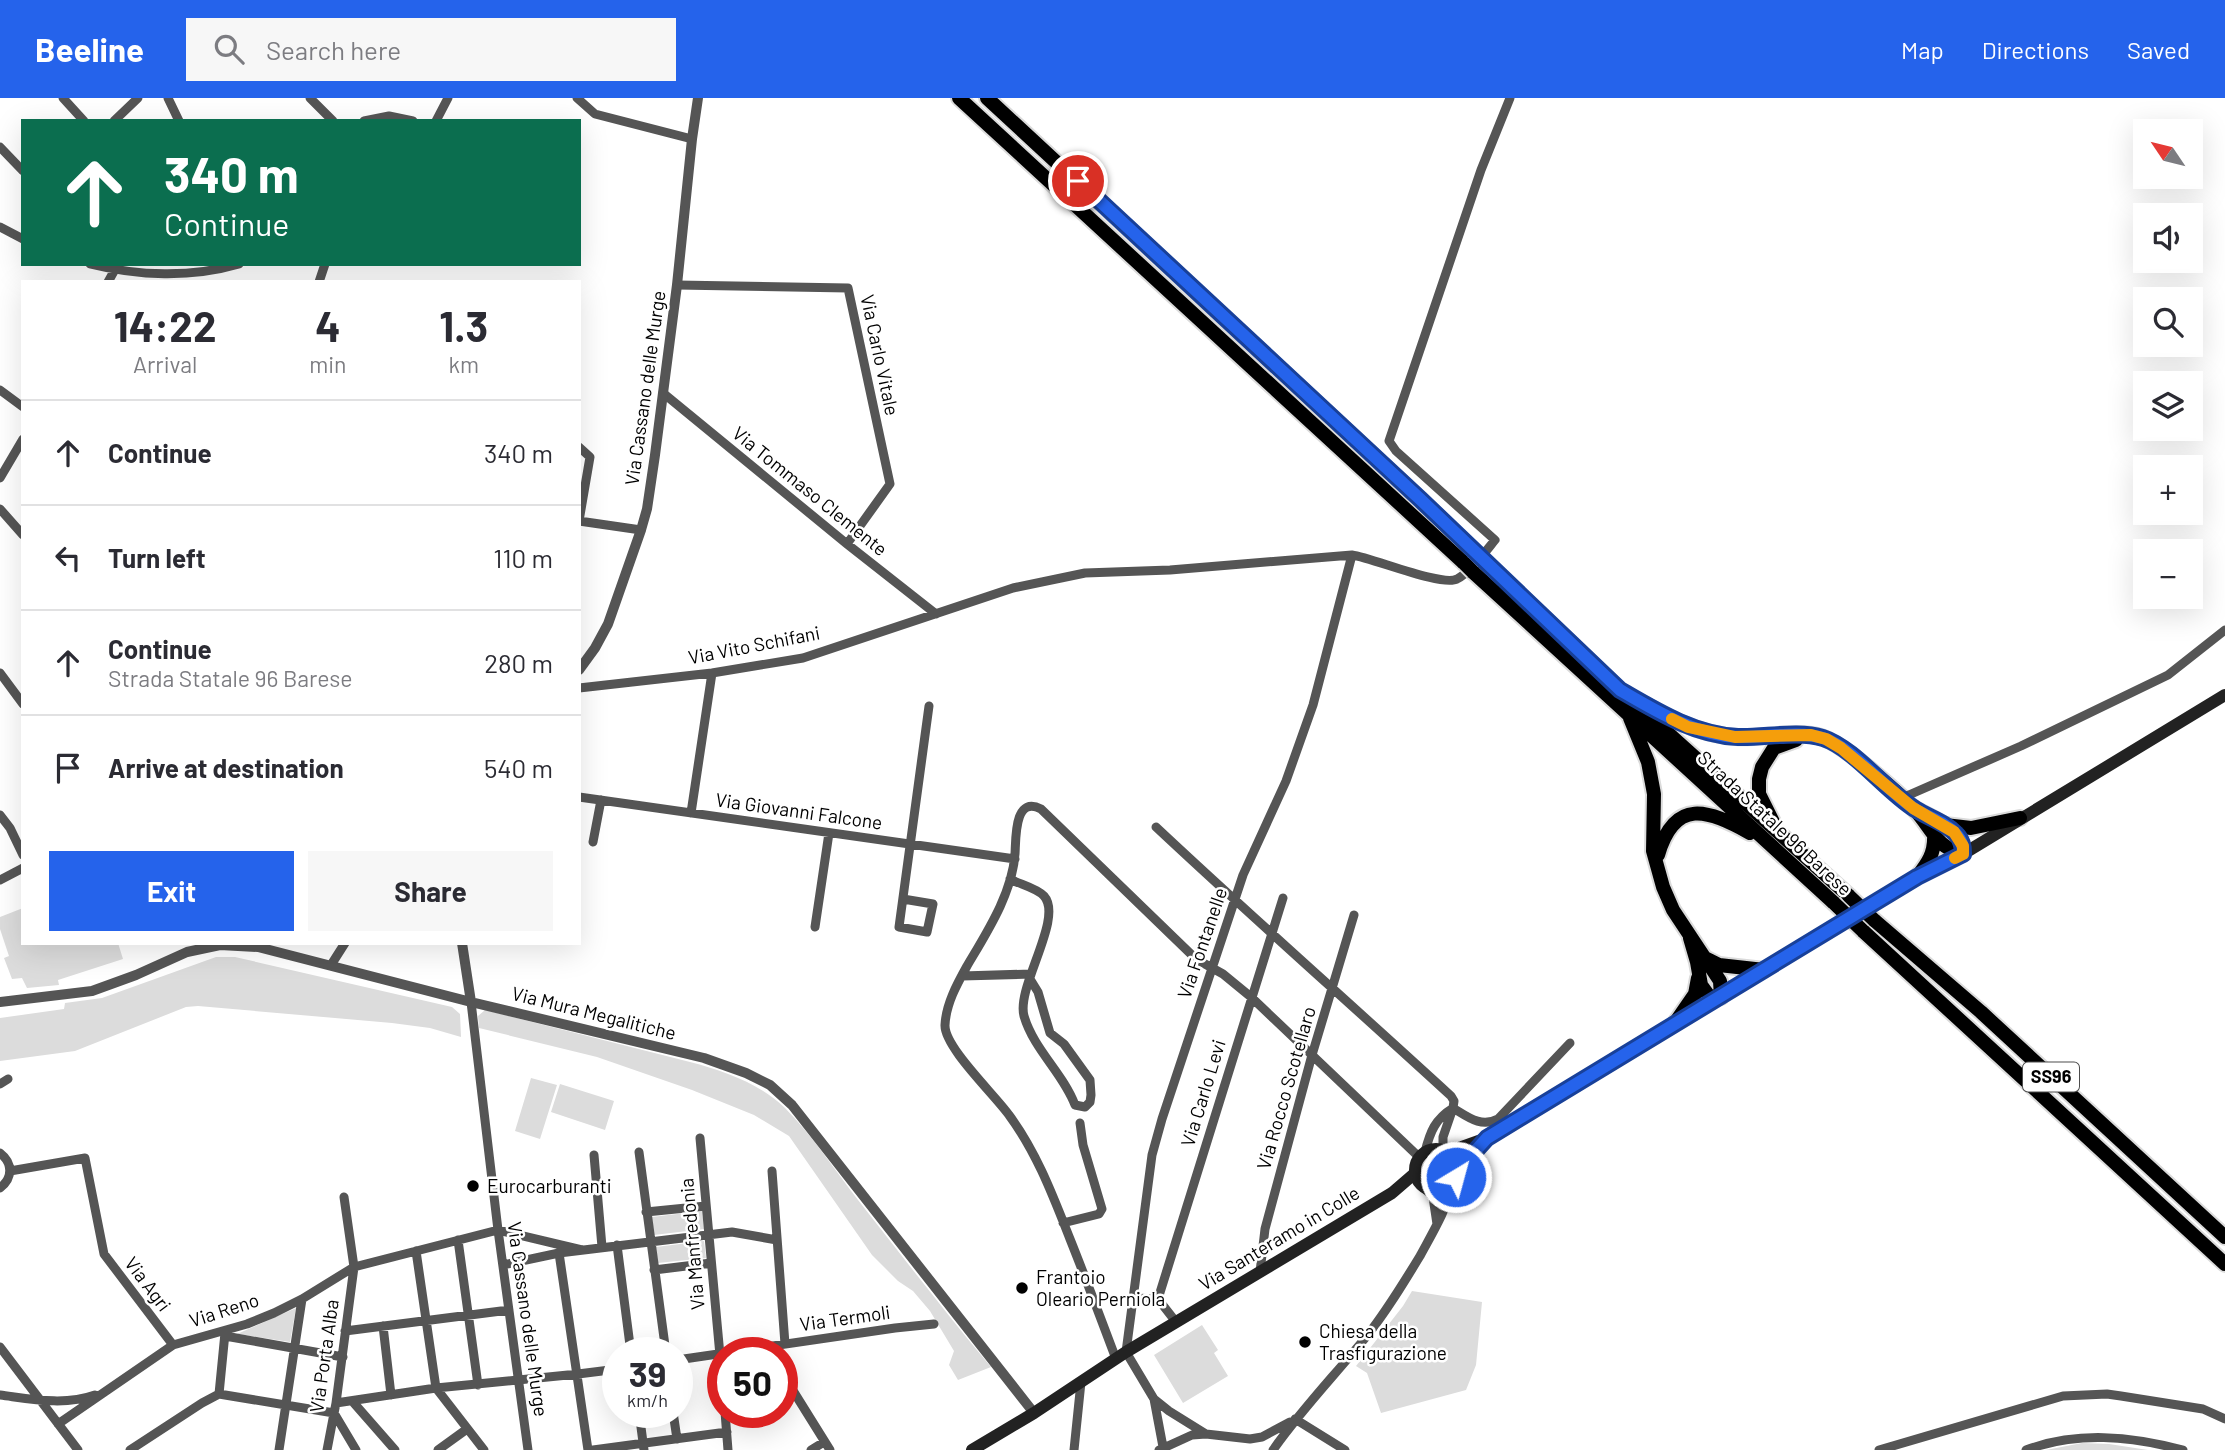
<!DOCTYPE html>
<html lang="en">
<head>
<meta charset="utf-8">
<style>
	body { margin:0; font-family:Barlow,sans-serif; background:#f7f7f7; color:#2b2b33; height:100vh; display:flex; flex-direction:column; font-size:26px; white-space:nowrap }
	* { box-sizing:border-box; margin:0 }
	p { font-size:23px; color:#7c7c81 }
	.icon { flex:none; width:38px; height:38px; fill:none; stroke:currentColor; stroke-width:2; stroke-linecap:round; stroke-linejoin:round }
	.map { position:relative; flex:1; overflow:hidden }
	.details { position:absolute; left:21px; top:182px; width:560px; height:665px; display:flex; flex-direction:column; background:#fff; border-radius:0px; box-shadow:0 7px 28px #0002 }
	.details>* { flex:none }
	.banner { position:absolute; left:21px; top:21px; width:560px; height:147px; border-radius:0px; box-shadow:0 7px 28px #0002; background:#0b6e4f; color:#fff; overflow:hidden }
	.needle { width:46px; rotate:305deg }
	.buttons { position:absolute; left:2133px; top:21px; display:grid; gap:14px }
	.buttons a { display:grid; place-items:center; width:70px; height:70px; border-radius:0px; background:#fff; box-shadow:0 7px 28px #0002; font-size:35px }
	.speed { position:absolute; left:602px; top:1239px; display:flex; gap:14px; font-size:35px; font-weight:700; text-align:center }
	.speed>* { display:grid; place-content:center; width:91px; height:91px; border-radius:50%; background:#fff; box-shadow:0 7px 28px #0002; line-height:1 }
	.speed small { font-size:18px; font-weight:400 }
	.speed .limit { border:10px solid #d22; background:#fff; color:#111 }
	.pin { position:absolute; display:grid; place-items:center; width:60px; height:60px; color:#fff; margin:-30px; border:4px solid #fff; border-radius:50%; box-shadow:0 2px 7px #0007 }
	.me { position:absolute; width:77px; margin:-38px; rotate:37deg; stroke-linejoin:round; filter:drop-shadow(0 0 5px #0008) }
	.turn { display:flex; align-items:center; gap:24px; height:147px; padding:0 28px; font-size:32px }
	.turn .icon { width:91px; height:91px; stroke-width:2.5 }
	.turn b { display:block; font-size:49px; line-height:60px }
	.eta { display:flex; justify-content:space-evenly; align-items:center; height:119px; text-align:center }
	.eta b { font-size:42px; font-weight:700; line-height:49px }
	.button { display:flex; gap:14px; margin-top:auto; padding:14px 28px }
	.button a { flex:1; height:80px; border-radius:0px; background:#2563eb; color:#fff; font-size:28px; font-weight:700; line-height:80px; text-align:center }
	.button a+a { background:#f7f7f7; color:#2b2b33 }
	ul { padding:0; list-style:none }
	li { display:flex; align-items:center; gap:21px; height:105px; padding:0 28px; border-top:2px solid #e1e1e2 }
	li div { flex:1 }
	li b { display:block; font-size:26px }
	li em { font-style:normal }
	header { display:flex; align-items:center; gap:42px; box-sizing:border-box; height:98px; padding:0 35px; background:#2563eb; color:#fff }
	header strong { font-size:33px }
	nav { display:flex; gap:38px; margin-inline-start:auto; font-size:24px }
	.search { width:490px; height:63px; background:#f7f7f7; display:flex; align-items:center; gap:18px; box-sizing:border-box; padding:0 24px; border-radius:0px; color:#7c7c81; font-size:26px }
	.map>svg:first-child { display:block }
	.green { fill:#dcdcdc }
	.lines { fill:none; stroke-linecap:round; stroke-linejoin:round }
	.trunk-casing { stroke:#dbdbdb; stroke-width:18 }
	.minor { stroke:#555; stroke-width:9 }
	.tertiary { stroke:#555; stroke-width:10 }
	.secondary { stroke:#222; stroke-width:12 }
	.trunk { stroke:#000; stroke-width:14 }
	.trunk-bridge-casing { stroke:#dbdbdb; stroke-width:18; stroke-linecap:butt }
	.trunk-bridge { stroke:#000; stroke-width:14 }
	.route-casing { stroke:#184099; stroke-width:18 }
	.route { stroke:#2563eb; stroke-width:12 }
	.slow { stroke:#f59e0b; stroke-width:12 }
	.poi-dot { fill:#000; stroke:#fff; stroke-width:2.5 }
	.labels { text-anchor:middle; stroke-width:5; stroke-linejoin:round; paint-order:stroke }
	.shield { fill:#fff; stroke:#4c4c4c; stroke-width:2 }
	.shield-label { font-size:18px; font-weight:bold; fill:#000 }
	.street-label { font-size:19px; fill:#000; stroke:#fff }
	.poi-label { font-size:19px; fill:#000; stroke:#fff; text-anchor:start }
</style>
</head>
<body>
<header>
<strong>Beeline</strong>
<div class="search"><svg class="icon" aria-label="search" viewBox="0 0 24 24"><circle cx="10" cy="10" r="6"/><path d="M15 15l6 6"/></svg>Search here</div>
<nav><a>Map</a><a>Directions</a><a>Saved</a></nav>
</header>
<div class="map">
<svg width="2225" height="1352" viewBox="0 0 2225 1352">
	<rect width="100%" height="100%" fill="#fff"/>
	<!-- green -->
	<path class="green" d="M23,810V845H118L123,861L58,882L59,887L27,890L22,880L12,881L4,860L9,858L0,831V819Z
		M216,859H235L452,909L460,916L461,939L430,930L392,925L198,908L186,909L75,953L0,963V920L64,911L65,905L102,900Z
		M485,912L690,964C724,973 759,985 785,1010C812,1037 834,1071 858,1102C902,1158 945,1214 991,1269L958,1282L949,1267L954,1253L930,1213L913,1193L898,1183L872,1157L789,1038L754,1017L692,992L597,959L479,930L478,918Z
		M531,980L557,987L540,1041L515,1033Z
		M560,986L614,1003L605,1032L551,1014Z
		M1421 1072a15 15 0 1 1 30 0a15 15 0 1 1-30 0Z
		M702,1113L704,1131L654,1137L652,1119Z
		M704,1143L706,1160L658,1165L656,1149Z
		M1412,1193L1482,1204L1476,1267L1466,1292L1381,1315L1367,1275L1356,1268L1403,1208Z
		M296,1210L290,1244L237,1236Z
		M1202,1227L1218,1252L1214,1255L1228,1278L1183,1305L1154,1257Z
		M2082,1345L2109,1346L2148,1352H2046Z"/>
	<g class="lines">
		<!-- trunk casing -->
		<g class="trunk-casing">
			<path id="trunk" d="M959,0L1464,465
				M987,0L1420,401L1473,453
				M1483,462L1620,592L1849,798
				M1473,474L1834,805
				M1646,607C1673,623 1704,637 1736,639C1763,641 1802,630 1826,641C1847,650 1897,693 1914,711C1932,730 1935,749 1963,756C1962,730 1933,721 1913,710
				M1630,620L1648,664L1654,696L1653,753L1663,789L1673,812L1720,883L1721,899L1709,898L1701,887L1697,864L1690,840
				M1773,724L1759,696V681L1762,669L1774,650L1796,642
				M1945,727L1971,730L2020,720
				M1658,757C1675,699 1708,712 1750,735
				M1917,779C1928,765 1935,755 1934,737
				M1874,822L1981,914L2225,1139
				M1863,833L2225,1166
				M1705,860L1719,867L1764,872
				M1675,925L1695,896L1698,880"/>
		</g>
		<!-- minor -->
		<path class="minor" d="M63,0L84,23
			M168,0L179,23
			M310,0L333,23
			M577,0L595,16L692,41
			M114,23L138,0
			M364,23L389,18L413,23
			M436,23L448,0
			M0,49L23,73
			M0,129L23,141
			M90,166C138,178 191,180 239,166
			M108,184L118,166
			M319,184L325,166
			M677,187L848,190L890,386L847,446
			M0,292L23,309
			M663,295L847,446L936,516
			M579,349L590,359L579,423
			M0,380L23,341
			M0,411L23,437
			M579,423L641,432
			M0,575L23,606
			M579,590L712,575L803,560L1013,490L1085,475L1170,472L1352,457C1373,460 1442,489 1457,481C1470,475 1486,453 1495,442L1396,353L1389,343L1481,72L1510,0
			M579,699L1015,761
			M1902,700L2021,648L2168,577L2225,532
			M691,715L712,575
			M0,717L10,730L23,757
			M1156,729C1253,820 1353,908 1451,998L1454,1003L1453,1010C1468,1019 1481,1030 1498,1021L1570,945
			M593,744L601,702
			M1010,781C1019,786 1037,790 1044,798C1064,820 1016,889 1024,918C1034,952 1063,975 1075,1007L1085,1009L1090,1004L1091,997L1090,982L1064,946L1050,935L1038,894L1030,881
			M0,782L23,770
			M903,801L933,806L927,834L899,829C909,755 919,682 929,608
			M815,829L829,735
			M331,867L345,845
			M962,878L1031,876
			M471,904L498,1132L528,1352
			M0,986L8,981
			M700,1040L723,1290
			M639,1054L666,1255
			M1425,1054C1430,1034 1435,1021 1453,1010L1443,1039V1052
			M0,1055C13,1065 13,1080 0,1090
			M594,1057L602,1149
			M10,1073L85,1060L104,1156L173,1247
			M772,1073L785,1246
			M1426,1092L1433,1099L1437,1126
			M646,1114L706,1108
			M1063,1125L1099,1116L1102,1111L1083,1047L1080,1025
			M458,1142L478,1287
			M617,1147L631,1255
			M416,1153L436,1290L484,1352
			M559,1155L588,1352
			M503,1167L559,1155L732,1134L777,1142
			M654,1172L711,1165
			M1260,1174L1265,1131L1312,957L1354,817
			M1134,1200L1158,1201L1176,1224
			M1158,1201L1283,800
			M383,1228L391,1297
			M345,1233L509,1212
			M225,1238L343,1259
			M0,1249L78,1352
			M1116,1261C1101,1221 1086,1181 1070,1141C1053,1098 1037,1055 1009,1017C995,997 944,949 945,927C946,906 957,886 967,868C987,834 1012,796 1015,756C1016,741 1014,697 1041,711L1196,861L1223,876L1251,899L1419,1059
			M677,1262L895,1230L934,1226
			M782,1275L830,1352
			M219,1296L225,1235
			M0,1297C31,1301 64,1308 95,1297
			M1154,1301L1163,1349
			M353,1304L395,1352
			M336,1305L436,1290L578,1276L618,1271
			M639,1314L644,1352
			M673,1314L677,1341
			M725,1314L728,1352
			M1295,1321L1345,1352
			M58,1326L173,1247L247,1226L274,1215L302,1201L354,1169L498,1132L582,1152
			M1206,1336L1169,1313L1154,1301L1126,1254L1152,1057L1162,1021L1243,777L1286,683L1313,607L1352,457
			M130,1352L202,1305L219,1296L334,1315L356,1352
			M279,1352L302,1201
			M327,1352L336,1305L354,1169L344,1099
			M438,1352L467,1331
			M593,1352L727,1334
			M811,1352L824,1344
			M1074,1352L1081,1284
			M1159,1352L1192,1337L1206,1336L1250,1341L1262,1339L1290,1324
			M1273,1352C1301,1312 1335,1277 1366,1239C1386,1214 1403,1186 1420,1158C1433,1134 1447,1111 1453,1085
			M1879,1352L2063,1298L2107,1296L2121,1298L2203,1311L2225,1321
			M2026,1352C2077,1333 2130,1338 2183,1352"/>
		<!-- tertiary -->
		<path class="tertiary" d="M579,572L595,550L608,526L641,432L647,411L655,357L677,187L692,41L698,0
			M462,845L471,904
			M0,904L92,893L136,877L187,854L220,847L258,849L471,904L704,960L746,975L770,987L792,1007L1034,1315"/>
		<!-- secondary -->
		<path class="secondary" d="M1415 1072a21 21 0 1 1 42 0a21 21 0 1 1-42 0Z
			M1448,1054L1487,1040L1509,1028L1675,925L1721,899L1917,779L1963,756L2225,597
			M1457,1073L1485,1042
			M972,1352L1034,1315L1126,1254L1392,1095L1414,1076"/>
		<!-- trunk -->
		<use href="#trunk" class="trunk"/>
		<!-- trunk-bridge casing -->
		<g class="trunk-bridge-casing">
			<path id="trunk-bridge" d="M1473,453L1483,462
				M1464,465L1473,474
				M1849,798L1874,822
				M1834,805L1863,833"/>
		</g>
		<!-- trunk-bridge -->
		<use href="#trunk-bridge" class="trunk-bridge"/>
	</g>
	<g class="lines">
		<!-- route casing -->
		<g class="route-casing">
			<path id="route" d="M1078,83L1420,401L1620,592C1656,613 1695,637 1738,639C1765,640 1797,632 1823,640C1854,650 1887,694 1915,711C1929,720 1945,724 1956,736C1962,742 1963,748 1963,756L1917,779L1879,802L1487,1040L1457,1073L1456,1079"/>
		</g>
		<!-- route -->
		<use href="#route" class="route"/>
		<!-- slow -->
		<path class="slow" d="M1672,621L1688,629L1735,639L1811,637L1826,641L1841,650L1913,710L1954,734L1963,748V756L1955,760"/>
	</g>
	<!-- markers -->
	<g class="poi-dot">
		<circle cx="473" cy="1088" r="7"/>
		<circle cx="1022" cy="1190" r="7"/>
		<circle cx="1305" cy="1244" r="7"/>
	</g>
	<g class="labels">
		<!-- shield labels -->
		<rect class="shield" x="2023" y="964.5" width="56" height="29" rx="5"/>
		<g class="shield-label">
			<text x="2051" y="985">SS96</text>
		</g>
		<!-- street labels -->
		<g class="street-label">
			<text transform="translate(880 257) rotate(78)" y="7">Via Carlo Vitale</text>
			<text transform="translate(645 290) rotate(-82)" y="7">Via Cassano delle Murge</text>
			<text transform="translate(810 393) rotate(39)" y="7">Via Tommaso Clemente</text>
			<text transform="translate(754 547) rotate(-11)" y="7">Via Vito Schifani</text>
			<text transform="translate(799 713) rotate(8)" y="7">Via Giovanni Falcone</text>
			<text transform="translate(1775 725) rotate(43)" y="7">Strada Statale 96 Barese</text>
			<text transform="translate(1202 845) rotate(-71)" y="7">Via Fontanelle</text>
			<text transform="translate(594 915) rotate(14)" y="7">Via Mura Megalitiche</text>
			<text transform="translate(1286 990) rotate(-74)" y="7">Via Rocco Scotellaro</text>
			<text transform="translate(1203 995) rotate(-73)" y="7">Via Carlo Levi</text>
			<text transform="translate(1279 1140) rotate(-31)" y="7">Via Santeramo in Colle</text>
			<text transform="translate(692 1146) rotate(-95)" y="7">Via Manfredonia</text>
			<text transform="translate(148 1186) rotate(53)" y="7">Via Agri</text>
			<text transform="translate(224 1212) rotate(-18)" y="7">Via Reno</text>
			<text transform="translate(845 1220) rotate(-8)" y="7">Via Termoli</text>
			<text transform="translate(528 1221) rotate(82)" y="7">Via Cassano delle Murge</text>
			<text transform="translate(324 1258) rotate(-82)" y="7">Via Porta Alba</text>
		</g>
		<!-- poi labels -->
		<g class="poi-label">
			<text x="487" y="1095">Eurocarburanti</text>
			<text x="1036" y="1186">Frantoio<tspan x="1036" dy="22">Oleario Perniola</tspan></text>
			<text x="1319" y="1240">Chiesa della<tspan x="1319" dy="22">Trasfigurazione</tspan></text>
		</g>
	</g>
</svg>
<div class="buttons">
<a><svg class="needle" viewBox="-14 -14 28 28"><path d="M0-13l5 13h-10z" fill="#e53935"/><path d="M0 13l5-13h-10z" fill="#7c7c81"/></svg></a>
<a><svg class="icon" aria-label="sound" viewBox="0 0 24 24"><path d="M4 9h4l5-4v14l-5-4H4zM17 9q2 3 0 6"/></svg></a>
<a><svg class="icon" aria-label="search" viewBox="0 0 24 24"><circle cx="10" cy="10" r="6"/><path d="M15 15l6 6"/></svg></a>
<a><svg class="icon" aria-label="layers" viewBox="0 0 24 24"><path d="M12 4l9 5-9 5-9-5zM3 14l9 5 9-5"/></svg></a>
<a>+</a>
<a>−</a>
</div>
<div class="speed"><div>39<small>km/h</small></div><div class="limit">50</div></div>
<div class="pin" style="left:1078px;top:83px;background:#d93025"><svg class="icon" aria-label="arrive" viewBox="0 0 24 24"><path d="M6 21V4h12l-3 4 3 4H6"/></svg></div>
<svg class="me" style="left:1456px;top:1079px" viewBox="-20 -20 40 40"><circle r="17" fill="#2563eb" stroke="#fff" stroke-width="3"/><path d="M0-11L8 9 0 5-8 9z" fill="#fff"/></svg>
<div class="banner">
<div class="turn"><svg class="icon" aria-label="ahead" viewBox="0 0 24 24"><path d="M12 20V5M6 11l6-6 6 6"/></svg><div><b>340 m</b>Continue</div></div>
</div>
<section class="details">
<div class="eta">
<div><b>14:22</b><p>Arrival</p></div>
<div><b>4</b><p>min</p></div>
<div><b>1.3</b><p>km</p></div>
</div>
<ul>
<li><svg class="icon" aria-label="ahead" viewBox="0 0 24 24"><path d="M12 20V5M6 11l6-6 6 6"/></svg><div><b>Continue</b></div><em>340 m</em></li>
<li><svg class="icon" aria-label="left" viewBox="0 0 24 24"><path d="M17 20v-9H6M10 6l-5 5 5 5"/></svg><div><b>Turn left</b></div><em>110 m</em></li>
<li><svg class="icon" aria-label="ahead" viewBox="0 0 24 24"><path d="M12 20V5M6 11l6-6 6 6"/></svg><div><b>Continue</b><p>Strada Statale 96 Barese</p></div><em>280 m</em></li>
<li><svg class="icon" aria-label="arrive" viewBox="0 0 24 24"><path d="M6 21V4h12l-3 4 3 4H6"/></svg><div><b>Arrive at destination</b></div><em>540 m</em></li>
</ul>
<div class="button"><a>Exit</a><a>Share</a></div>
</section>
</div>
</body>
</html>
